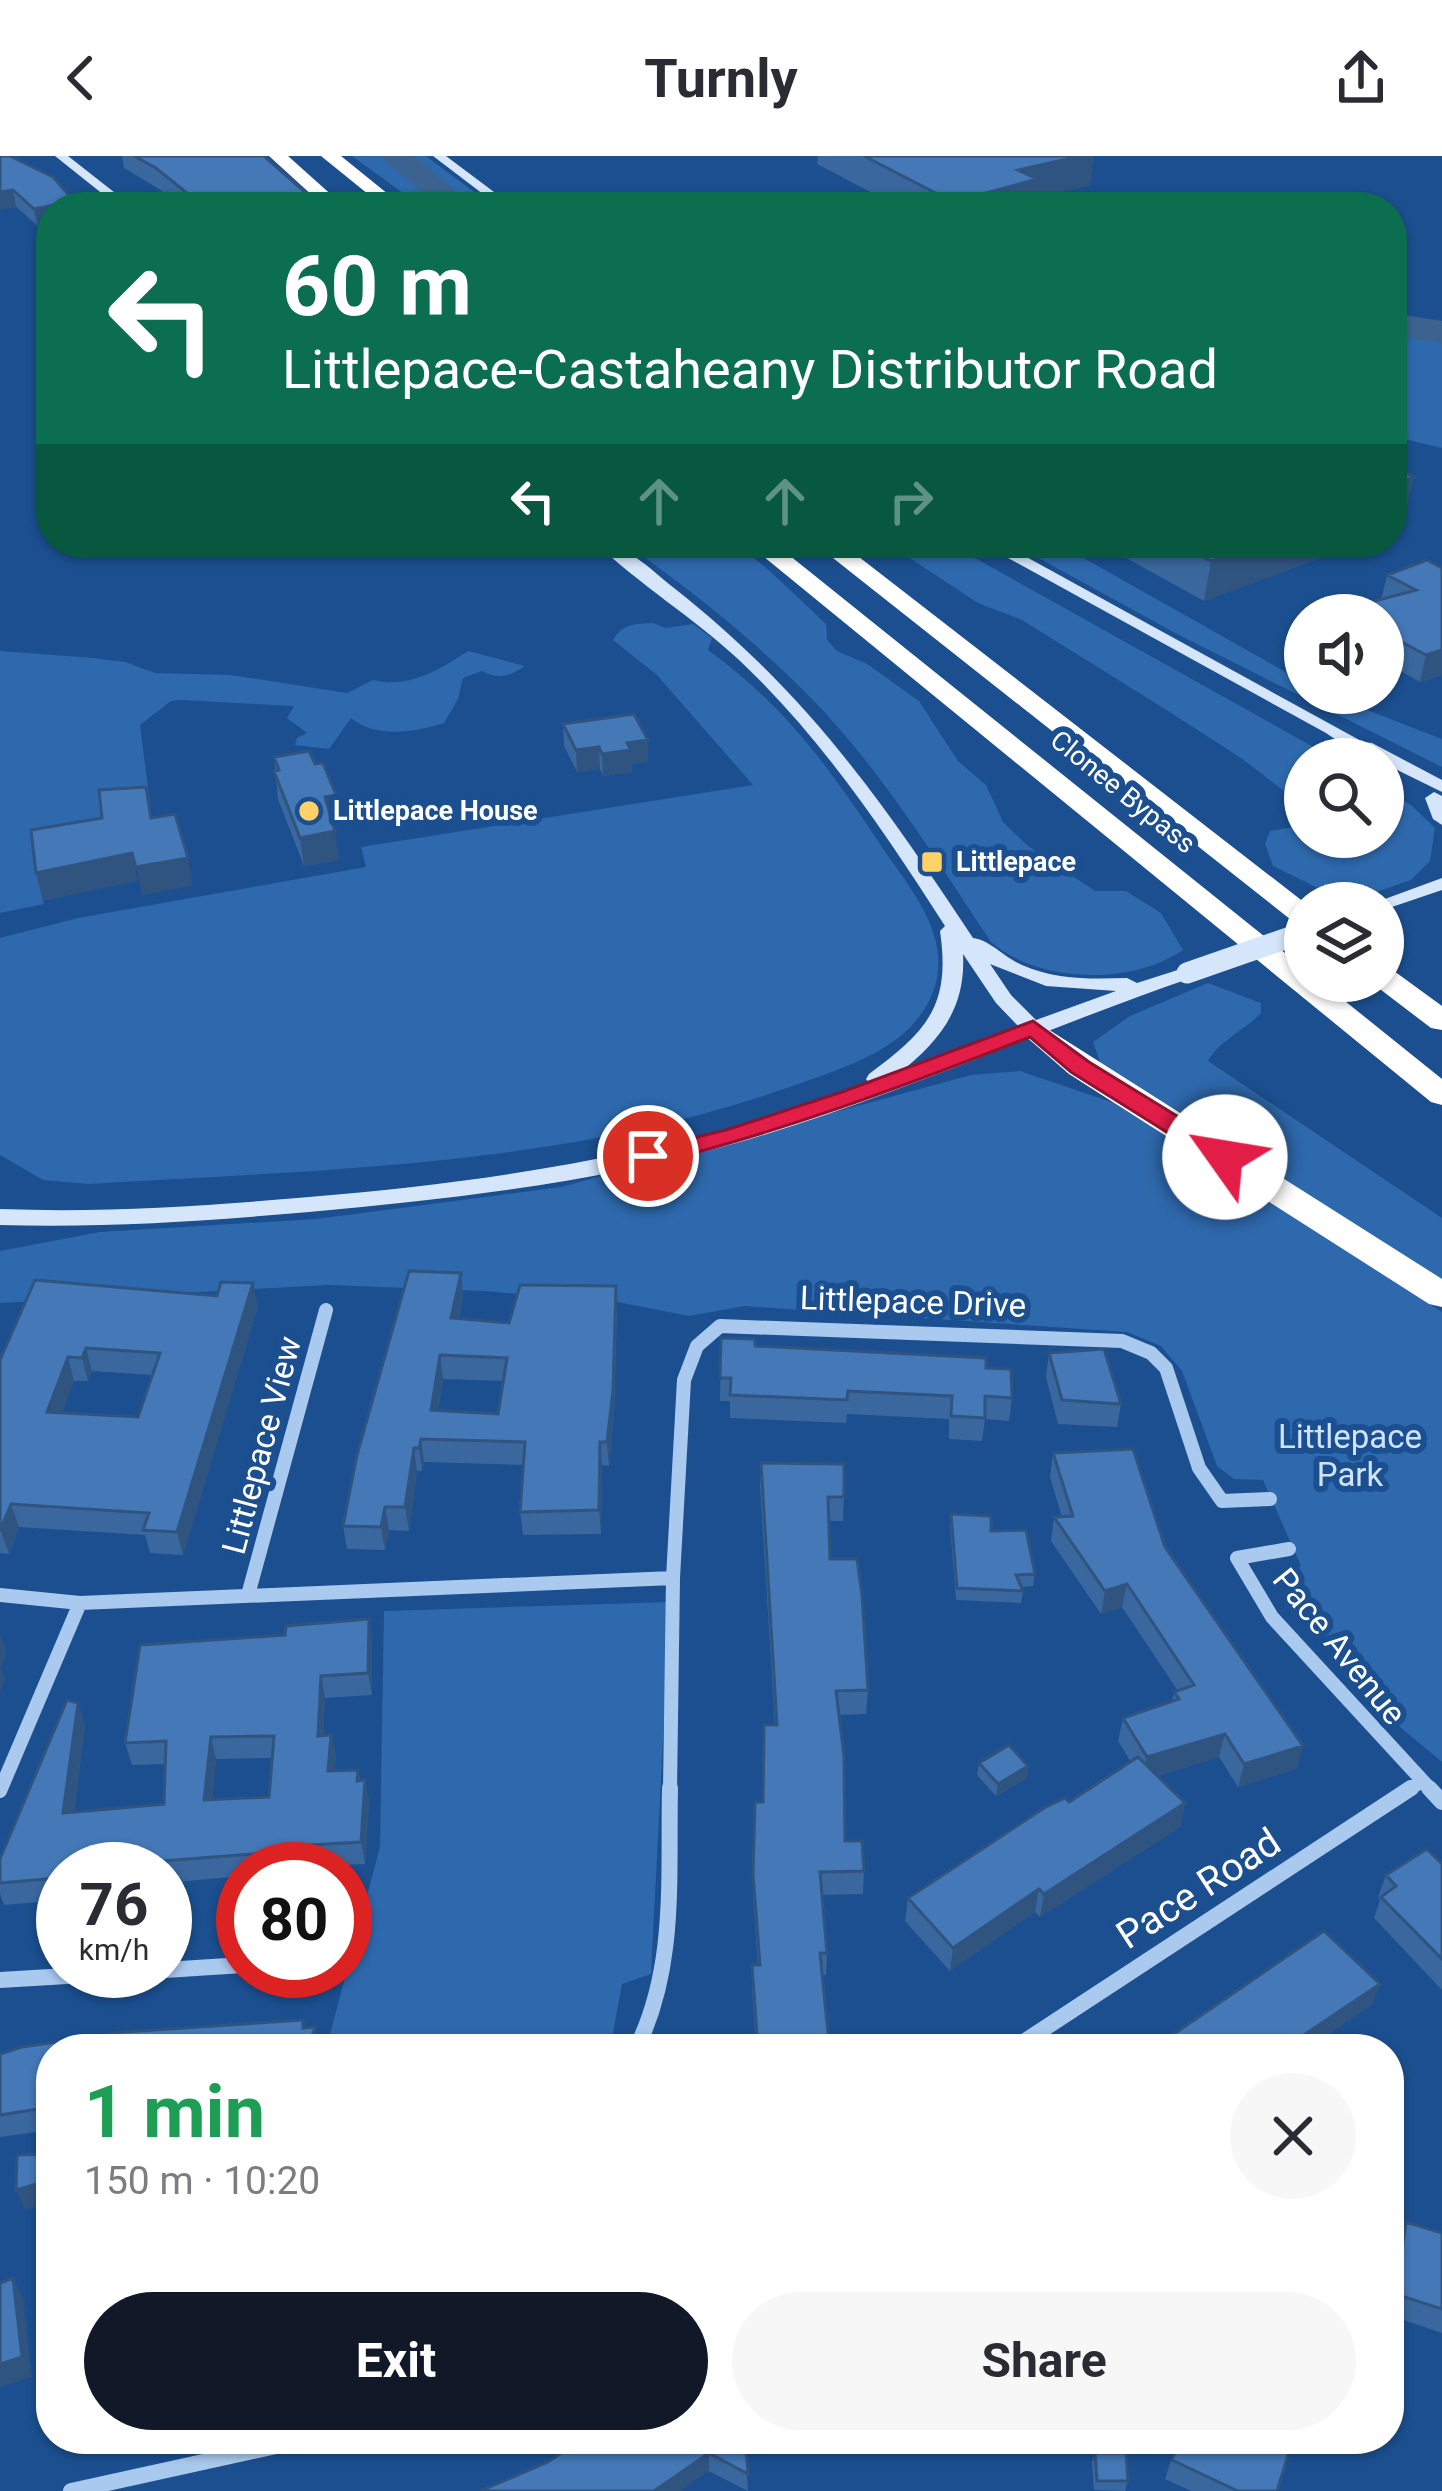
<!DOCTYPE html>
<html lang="en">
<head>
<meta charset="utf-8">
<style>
	body { margin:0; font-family:Roboto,sans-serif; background:#f7f7f7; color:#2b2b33; height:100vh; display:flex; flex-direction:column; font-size:45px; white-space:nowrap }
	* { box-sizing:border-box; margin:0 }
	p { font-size:39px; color:#7c7c81 }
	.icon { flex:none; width:66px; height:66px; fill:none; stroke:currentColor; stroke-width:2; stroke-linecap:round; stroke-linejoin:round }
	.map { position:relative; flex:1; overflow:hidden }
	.side { position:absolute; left:36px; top:1878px; width:1368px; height:420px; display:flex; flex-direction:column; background:#fff; border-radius:48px; box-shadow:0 3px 9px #0004 }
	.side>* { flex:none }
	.top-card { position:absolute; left:36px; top:36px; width:1371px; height:366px; border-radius:48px; box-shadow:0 3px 9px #0004; background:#0b6e4f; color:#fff; overflow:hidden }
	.controls { position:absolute; left:1284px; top:438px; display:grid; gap:24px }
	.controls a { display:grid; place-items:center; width:120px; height:120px; border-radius:50%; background:#fff; box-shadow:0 3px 9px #0004; font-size:60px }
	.speed { position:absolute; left:36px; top:1686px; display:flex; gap:24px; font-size:60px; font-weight:700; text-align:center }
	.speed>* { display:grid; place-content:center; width:156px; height:156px; border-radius:50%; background:#fff; box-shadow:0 3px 9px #0004; line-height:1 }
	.speed small { font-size:30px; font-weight:400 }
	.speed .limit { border:18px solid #d22; background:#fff; color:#111 }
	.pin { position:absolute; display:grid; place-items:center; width:102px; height:102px; color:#fff; margin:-51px; border:6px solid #fff; border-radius:50%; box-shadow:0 3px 12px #0007 }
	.me { position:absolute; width:132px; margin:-66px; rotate:302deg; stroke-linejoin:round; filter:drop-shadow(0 0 9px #0008) }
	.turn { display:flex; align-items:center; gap:42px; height:252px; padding:0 48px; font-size:54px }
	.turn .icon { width:156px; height:156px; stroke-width:2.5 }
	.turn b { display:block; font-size:84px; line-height:102px }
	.lanes { display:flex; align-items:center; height:114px; padding:0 48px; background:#0003; justify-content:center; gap:60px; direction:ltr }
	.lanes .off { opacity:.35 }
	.round { display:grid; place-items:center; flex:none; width:126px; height:126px; border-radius:63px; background:#f7f7f7 }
	.headline { display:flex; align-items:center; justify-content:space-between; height:204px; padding:0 48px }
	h1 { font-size:72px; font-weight:700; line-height:90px; color:#1e9e55 }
	.action { display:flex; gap:24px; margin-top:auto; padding:24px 48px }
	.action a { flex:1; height:138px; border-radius:72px; background:#111827; color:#fff; font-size:48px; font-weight:700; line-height:138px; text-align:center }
	.action a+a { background:#f7f7f7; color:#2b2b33 }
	header { display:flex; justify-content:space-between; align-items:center; height:156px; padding:0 48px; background:#fff; font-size:54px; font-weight:700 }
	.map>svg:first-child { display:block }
	.green { fill:#2e69ad }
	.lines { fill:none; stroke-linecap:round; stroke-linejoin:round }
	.river { fill:#3c6290; fill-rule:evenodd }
	.street-far1 { stroke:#a9c9ee; stroke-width:14 }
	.street { stroke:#a9c9ee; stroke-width:16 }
	.secondary { fill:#d6e6fa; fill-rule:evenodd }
	.highway { fill:#fff; fill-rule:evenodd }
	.secondary-bridge { stroke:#d6e6fa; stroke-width:21 }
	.wall { fill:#3a679d; fill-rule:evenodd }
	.shaded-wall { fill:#305480 }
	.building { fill:#4478b7; stroke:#305480; stroke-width:3; fill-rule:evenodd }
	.route { fill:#e11d48; stroke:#92132f; stroke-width:3 }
	.poi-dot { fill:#ffd166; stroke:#1b4f8f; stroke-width:4.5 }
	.labels { text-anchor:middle; stroke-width:12; stroke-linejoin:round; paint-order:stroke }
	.far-street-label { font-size:27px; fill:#fff; stroke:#1b4f8f }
	.far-poi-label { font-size:27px; font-weight:bold; fill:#fff; stroke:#1b4f8f; text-anchor:start }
	.street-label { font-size:33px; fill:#fff; stroke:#1b4f8f }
	.park-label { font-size:33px; fill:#cfe3fa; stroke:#1b4f8f }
	.near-street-label { font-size:39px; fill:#fff; stroke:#1b4f8f }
</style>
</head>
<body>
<header><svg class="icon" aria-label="back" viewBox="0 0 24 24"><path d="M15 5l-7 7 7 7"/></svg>Turnly<svg class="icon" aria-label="share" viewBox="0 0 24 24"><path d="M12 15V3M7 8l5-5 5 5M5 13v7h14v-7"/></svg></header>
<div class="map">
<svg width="1442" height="2335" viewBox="0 0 1442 2335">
	<rect width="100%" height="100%" fill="#1b4f8f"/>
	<!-- green -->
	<path class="green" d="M352,0H426L494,51H422Z
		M1403,175L1442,180V292L1392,280V176Z
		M624,387C657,387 699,380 731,388C750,392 807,451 826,468L827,484L837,495L867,508L919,545L958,605L986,629L1003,666L1028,690L1095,735H1126L1161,757L1183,794C1131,830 1038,827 991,786C935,702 881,613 809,540C753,483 690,433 624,387Z
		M887,387H948L1335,603H1305V651L1241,602L1165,553L1022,464L978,447Z
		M1011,387H1057L1305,527V537H1323L1442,583V611L1179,479Z
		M653,467L666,472L693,468L712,482L708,494C789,553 832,616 886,697C914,737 953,784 933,836C912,892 846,911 795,929C567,1011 328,1013 89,1028L43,1024L0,999V782L78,762L366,711L361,691L753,629L657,519L613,484C623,467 636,468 653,467Z
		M0,495L93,502L125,506L155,517L231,519L347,537L373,524C409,533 439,514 468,495L525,510C510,520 499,524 482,515L463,522L458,543L444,567C416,576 376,583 351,562L329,593L295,589L297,582L307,577L287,562L294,550L181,544L171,545L140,569L151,656L76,665L81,679L33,704L44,748L0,757Z
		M1383,632L1411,649L1435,672L1430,705L1411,724L1379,735L1355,739L1324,735L1273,710L1265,688L1270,675L1305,669V681H1383Z
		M1208,827L1261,847V857C1244,875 1220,884 1208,905L1442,1062V1124L1101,908L1093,886L1130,860Z
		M1020,915L1114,947L1442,1156V1606L1381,1555L1286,1435L1283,1424L1301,1410L1263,1324L1234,1323L1217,1310L1182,1215L1161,1190L1127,1176L744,1150L689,1160L618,1146L484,1135L329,1129L0,1147V1095L100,1076L316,1063L561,1031L971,919Z
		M670,1446L651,1818L622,1828L611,1887L688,1878V1893H326L380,1691L384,1455Z"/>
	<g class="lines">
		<!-- river -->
		<path class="river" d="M380,0H414L474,51H439Z
			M1392,157L1442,165V187L1392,179Z"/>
		<!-- street-far1 -->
		<path class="street-far1" d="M1289,1393L1237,1402L1272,1461L1432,1635
			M0,1439L80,1447L673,1422
			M248,1439L326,1154
			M0,1635L80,1447
			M670,1635L673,1422L684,1224L697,1190L720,1170L1122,1185L1151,1197L1166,1212L1199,1312L1222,1345L1270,1343
			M1406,1635L1420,1626"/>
		<!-- street -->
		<path class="street" d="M1429,1632L1442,1646
			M165,1814L243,1809
			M0,1824L150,1815
			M636,1893C677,1811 668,1722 670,1632
			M1013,1893L1411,1632
			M71,2335L308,2283"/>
		<!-- secondary -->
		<path class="secondary" d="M55,0H68L133,51H119Z
			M433,0H446L514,51H500Z
			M596,387C626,387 651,414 674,432C806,536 881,643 973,782C990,784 1005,802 1022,809C1055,824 1092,823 1127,822L1137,827L1187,811L1194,813V821C1042,873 895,941 740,986C600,1026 454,1043 309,1056C206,1065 104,1072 0,1069V1053C103,1057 206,1050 309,1041C502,1025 688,995 870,928L866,923L869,918C927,875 951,850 940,775L945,770C884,675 821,581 738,503C694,462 637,427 596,387ZM963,798L996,847L1019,871L899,917C940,885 966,852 963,798ZM990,808L1046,830L1116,835L1036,864L1011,839Z
			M981,387H1001L1363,586L1372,587L1442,624V636L1383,607V603H1364L1326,577Z
			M1434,636L1442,640V669L1433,663L1425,642Z
			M1442,722V734L1383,754V747H1374Z"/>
		<!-- highway -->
		<path class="highway" d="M269,0H288L345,51H325Z
			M321,0H341L404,51H384Z
			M747,387H774L1305,813V825H1320L1442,923V949L1431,946Z
			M814,387H841L1305,747V770L1295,767Z
			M1383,812L1394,815L1442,850V874L1431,872L1372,827L1383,825Z
			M1032,863L1442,1123V1151L1429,1148L1069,918L1016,872Z"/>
		<!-- secondary-bridge -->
		<path class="secondary-bridge" d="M1187,817L1305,776"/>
	</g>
	<!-- wall -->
	<path class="wall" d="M0,0L75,51L38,70L16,51L0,53Z
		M122,0H264L322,51H182L159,33L124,12Z
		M818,0H1093L1090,29L1035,42L1034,51H899L817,8Z
		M1099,387H1343L1342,394L1204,445Z
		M1442,412V519L1420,526L1383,505V459H1358L1360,449L1381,444L1387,419Z
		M563,568L648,606L631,608L632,616L603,620L600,613L577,616L564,590Z
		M274,601L315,608L336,639L340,667L333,668L339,704L304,710L278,643Z
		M461,1117L463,1140L459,1163L509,1167L617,1153L614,1258L609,1310L602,1309L601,1378L523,1379L520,1356L524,1309L424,1306L422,1315H417L409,1375L389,1374L385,1394L347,1393L343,1370ZM443,1223L503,1225L498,1258L438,1254Z
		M258,1150L183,1399L150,1397L145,1379L19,1371L9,1398L0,1397V1204ZM92,1215L152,1219L138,1261L62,1256L74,1225H88Z
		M721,1182L755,1190L986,1212L1012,1242L1009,1265L985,1263L982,1285L949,1283V1263L847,1258L846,1267L730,1262V1245H720Z
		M1049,1197L1121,1248L1117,1271L1058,1268L1046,1221Z
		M1053,1297L1165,1391L1303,1590L1296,1613L1238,1631L1219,1601L1157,1620L1185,1647L1180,1671L1040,1761L1035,1756L950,1815L905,1765L908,1742L1069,1646L1131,1606L1118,1585L1123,1562L1172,1546L1174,1536L1178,1535L1122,1451L1101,1458L1051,1385L1054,1361H1062L1050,1321Z
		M761,1307L844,1341L843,1365H829L830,1403L868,1534L866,1558L839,1559L845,1685L864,1715L863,1738L822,1739L827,1797L826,1819H822L829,1893H756L752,1832V1809H758L753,1741L755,1646H763L775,1569L760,1330Z
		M951,1358L991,1375L1035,1418L1033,1430L1021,1431L1023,1435L1021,1447L956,1444L950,1370Z
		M369,1463L372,1486V1539L325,1542L323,1579H331L336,1601L334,1615L358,1614L360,1625L365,1624L369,1646L365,1708L298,1711V1713H243V1720L165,1727V1713H63V1744L4,1749L0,1738V1703L85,1569L74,1656L164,1648L166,1608L132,1609L125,1587L285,1479ZM272,1602L269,1641L212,1644L216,1603Z
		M979,1607L1028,1610L1027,1622L996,1640L977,1619Z
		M1442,1708V1834L1374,1762L1380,1744L1378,1741L1386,1719Z
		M303,1864L305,1872L315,1871L320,1893H51V1974L0,1981V1898L22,1891L124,1876Z
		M1406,2066L1442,2077V2177L1389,2159V2136L1397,2087Z
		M1178,2283L1277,2335H1191L1165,2323Z
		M745,2289L748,2335L709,2315L480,2335Z
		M1095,2297L1128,2325L1125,2335L1094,2334L1092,2306Z"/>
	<!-- shaded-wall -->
	<path class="shaded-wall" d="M1081,0H1093L1090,29L1035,42L1034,51H953V46L1018,14Z
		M13,34L16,51L0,53V36Z
		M74,45L75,51H51V67L38,70L34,53Z
		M1414,321L1405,359L1392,364V328Z
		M1260,387H1343L1342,394L1204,445L1211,405Z
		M1442,494V519L1420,526L1426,499Z
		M648,584V606L631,608L632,616L603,620L602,598L627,587Z
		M599,591L600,613L577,616L576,594Z
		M336,639L340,667L329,669L325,641Z
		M335,675L339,704L304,710L300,682Z
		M132,697L138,725L43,745L36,717Z
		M188,702L193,730L142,739L136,711Z
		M461,1117L463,1140L454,1186L451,1162Z
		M253,1127L258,1150L183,1399L177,1376Z
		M616,1130L614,1258L609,1310L607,1286Z
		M86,1192L92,1215L88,1225L82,1202Z
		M440,1199L443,1223L434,1277L431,1254Z
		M68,1201L74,1225L54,1279L47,1256Z
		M421,1283L424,1306L422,1315L419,1292Z
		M600,1286L602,1309L601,1378L599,1354Z
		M414,1292L417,1315L409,1375L405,1351Z
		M11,1348L19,1371L9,1398L1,1375Z
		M385,1351L389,1374L385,1394L381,1371Z
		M1127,1428L1122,1451L1101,1458L1105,1435Z
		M369,1463L372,1486V1539L368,1517Z
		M0,1478L7,1497L1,1512L5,1524L0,1536Z
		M321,1520L325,1542L323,1602L318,1580Z
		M78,1547L85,1569L71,1678L63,1657Z
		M1225,1578L1219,1601L1143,1624L1147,1601Z
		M331,1579L336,1601L332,1637L328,1615Z
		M211,1581L216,1603L210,1666L204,1644Z
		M1303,1590L1296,1613L1238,1631L1244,1608Z
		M1028,1610L1027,1622L996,1640L998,1628Z
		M365,1624L369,1646L365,1708L361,1686Z
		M1185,1647L1180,1671L1040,1761L1044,1738Z
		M58,1713L63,1726V1738L57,1722Z
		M1039,1733L1035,1756L950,1815L953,1792Z
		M1380,1828L1372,1849L1307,1893H1283Z
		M303,1864L309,1886L315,1871L320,1893H308L303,1872Z
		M51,2024V2047L25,2054L16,2034Z
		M13,2122L23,2143L32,2221L0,2231V2208Z
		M709,2297V2315L681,2335H654Z"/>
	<!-- building -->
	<path class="building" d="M0,0H10L53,21L74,45L34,53L13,34L0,36Z
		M134,0H264L322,51H204L156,12Z
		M864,0H1081L1018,14L1037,23L953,46Z
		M1392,310L1414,321L1392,328Z
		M1177,387H1260L1211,405Z
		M1427,404L1442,412V494L1426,499L1383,476V459H1375L1360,449L1416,434L1387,419Z
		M634,558L648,584L627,587L631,594L602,598L599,591L576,594L563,568Z
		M309,595L315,608L323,607L336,639L325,641L335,675L300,682L274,615L279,614L274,601Z
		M146,631L151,662L175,658L188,702L136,711L132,697L36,717L31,674L102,662L99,634Z
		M409,1115L461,1117L451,1162L509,1167L520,1129L616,1130L613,1235L607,1286H600L599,1354L520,1356L525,1286L421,1283L419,1292H414L405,1351H385L381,1371L343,1370L357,1299ZM440,1199L507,1202L498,1258L431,1254Z
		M35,1124L217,1140L221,1126L253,1127L177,1376L143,1374L149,1357L11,1348L0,1375V1204ZM86,1192L160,1197L138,1261L47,1256L68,1201L82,1202Z
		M721,1182L755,1183V1190L986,1202V1212L1011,1213L1012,1242L985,1240V1262L951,1260L952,1240L848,1235L847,1244L730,1239L731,1222H720Z
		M1104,1193L1121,1248L1062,1244L1049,1197Z
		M1133,1293L1165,1391L1303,1590L1244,1608L1225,1578L1147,1601L1123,1562L1179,1543L1174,1536L1194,1529L1127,1428L1105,1435L1054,1361L1073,1360L1053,1297Z
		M761,1307L844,1308V1341H828L830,1403H857L862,1439L868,1534L836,1535L844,1600L845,1685H862L864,1715L820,1716L827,1797H820L829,1887L810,1888V1893H758L752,1809H760L753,1718L755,1646H763L764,1569H777Z
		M951,1358L991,1360V1375L1026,1374L1035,1418L1016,1419L1023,1435L957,1432Z
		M369,1463L368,1517L321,1520L318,1580L331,1579L328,1615L358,1614L357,1625L365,1624L361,1686L293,1690V1695L58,1713L57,1722L0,1727V1703L67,1544L78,1547L63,1657L164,1648L166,1585L125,1587L140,1489L285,1479L286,1470ZM274,1580L269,1641L204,1644L211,1581Z
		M1009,1589L1028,1610L998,1628L979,1607Z
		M1138,1601L1185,1647L1044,1738L1039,1733L953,1792L908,1742L1044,1652L1065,1642L1069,1646Z
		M1427,1693L1442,1708V1803L1381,1741L1396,1730L1386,1719Z
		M1324,1775L1380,1828L1283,1893H1152Z
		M303,1864V1872L315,1871L308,1893H51V1951L0,1959V1898L22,1891L124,1876Z
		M51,1998V2024L16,2034L17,1999Z
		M1406,2066L1442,2077V2153L1395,2138Z
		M13,2122L22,2201L0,2208V2127Z
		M582,2283H745L748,2318L709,2297L654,2335H480L548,2306Z
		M1179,2283H1293L1277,2335H1238L1172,2304Z
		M1095,2297H1126L1128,2325H1097Z"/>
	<!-- route -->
	<path class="route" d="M1033,865L1089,906L1234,995L1237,1001L1234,1007H1216L1071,916L1030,881C904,930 779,977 648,1009L635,1000L639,995L726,974L842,936Z"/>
	<!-- markers -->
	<g class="poi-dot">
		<circle cx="309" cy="655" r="12"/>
		<rect x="920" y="694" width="24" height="24" rx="6"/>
	</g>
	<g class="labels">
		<!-- far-street labels -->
		<g class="far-street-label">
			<text transform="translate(1123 636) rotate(39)" y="9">Clonee Bypass</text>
		</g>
		<!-- far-poi labels -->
		<g class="far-poi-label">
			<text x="333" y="664">Littlepace House</text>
			<text x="956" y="715">Littlepace</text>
		</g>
		<!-- street labels -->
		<g class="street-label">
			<text transform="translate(913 1145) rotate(2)" y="12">Littlepace Drive</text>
			<text transform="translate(261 1289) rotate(-75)" y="12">Littlepace View</text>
			<text transform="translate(1340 1490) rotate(51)" y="12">Pace Avenue</text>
		</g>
		<!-- park labels -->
		<g class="park-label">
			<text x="1350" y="1292">Littlepace<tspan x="1350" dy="38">Park</tspan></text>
		</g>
		<!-- near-street labels -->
		<g class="near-street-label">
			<text transform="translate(1198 1732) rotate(-33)" y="14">Pace Road</text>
		</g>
	</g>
</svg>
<div class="controls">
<a><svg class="icon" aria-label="sound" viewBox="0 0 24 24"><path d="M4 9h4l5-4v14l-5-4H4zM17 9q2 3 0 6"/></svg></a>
<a><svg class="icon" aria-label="search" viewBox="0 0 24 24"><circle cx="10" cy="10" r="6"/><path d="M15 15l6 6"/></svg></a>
<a><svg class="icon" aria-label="layers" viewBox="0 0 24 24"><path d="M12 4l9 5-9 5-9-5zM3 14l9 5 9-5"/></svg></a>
</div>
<div class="speed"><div>76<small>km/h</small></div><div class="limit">80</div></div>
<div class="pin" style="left:648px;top:1000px;background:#d93025"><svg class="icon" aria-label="arrive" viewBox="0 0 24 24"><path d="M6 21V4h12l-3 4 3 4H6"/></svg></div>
<svg class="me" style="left:1225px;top:1001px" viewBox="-20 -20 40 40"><circle r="19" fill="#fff"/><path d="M0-13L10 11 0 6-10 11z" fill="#e11d48"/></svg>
<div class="top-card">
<div class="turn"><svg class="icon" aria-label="left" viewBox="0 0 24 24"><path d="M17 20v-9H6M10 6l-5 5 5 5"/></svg><div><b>60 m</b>Littlepace-Castaheany Distributor Road</div></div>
<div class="lanes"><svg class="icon" aria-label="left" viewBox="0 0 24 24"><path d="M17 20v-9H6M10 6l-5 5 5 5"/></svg><svg class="icon off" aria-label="ahead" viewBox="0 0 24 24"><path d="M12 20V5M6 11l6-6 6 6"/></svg><svg class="icon off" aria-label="ahead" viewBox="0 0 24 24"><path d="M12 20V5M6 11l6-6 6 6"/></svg><svg class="icon off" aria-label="right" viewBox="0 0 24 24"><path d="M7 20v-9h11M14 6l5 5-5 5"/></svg></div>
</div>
<section class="side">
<div class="headline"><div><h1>1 min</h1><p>150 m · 10:20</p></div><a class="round"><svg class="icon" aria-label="close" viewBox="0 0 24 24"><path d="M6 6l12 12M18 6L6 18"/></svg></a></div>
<div class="action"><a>Exit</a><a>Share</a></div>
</section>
</div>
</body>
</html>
